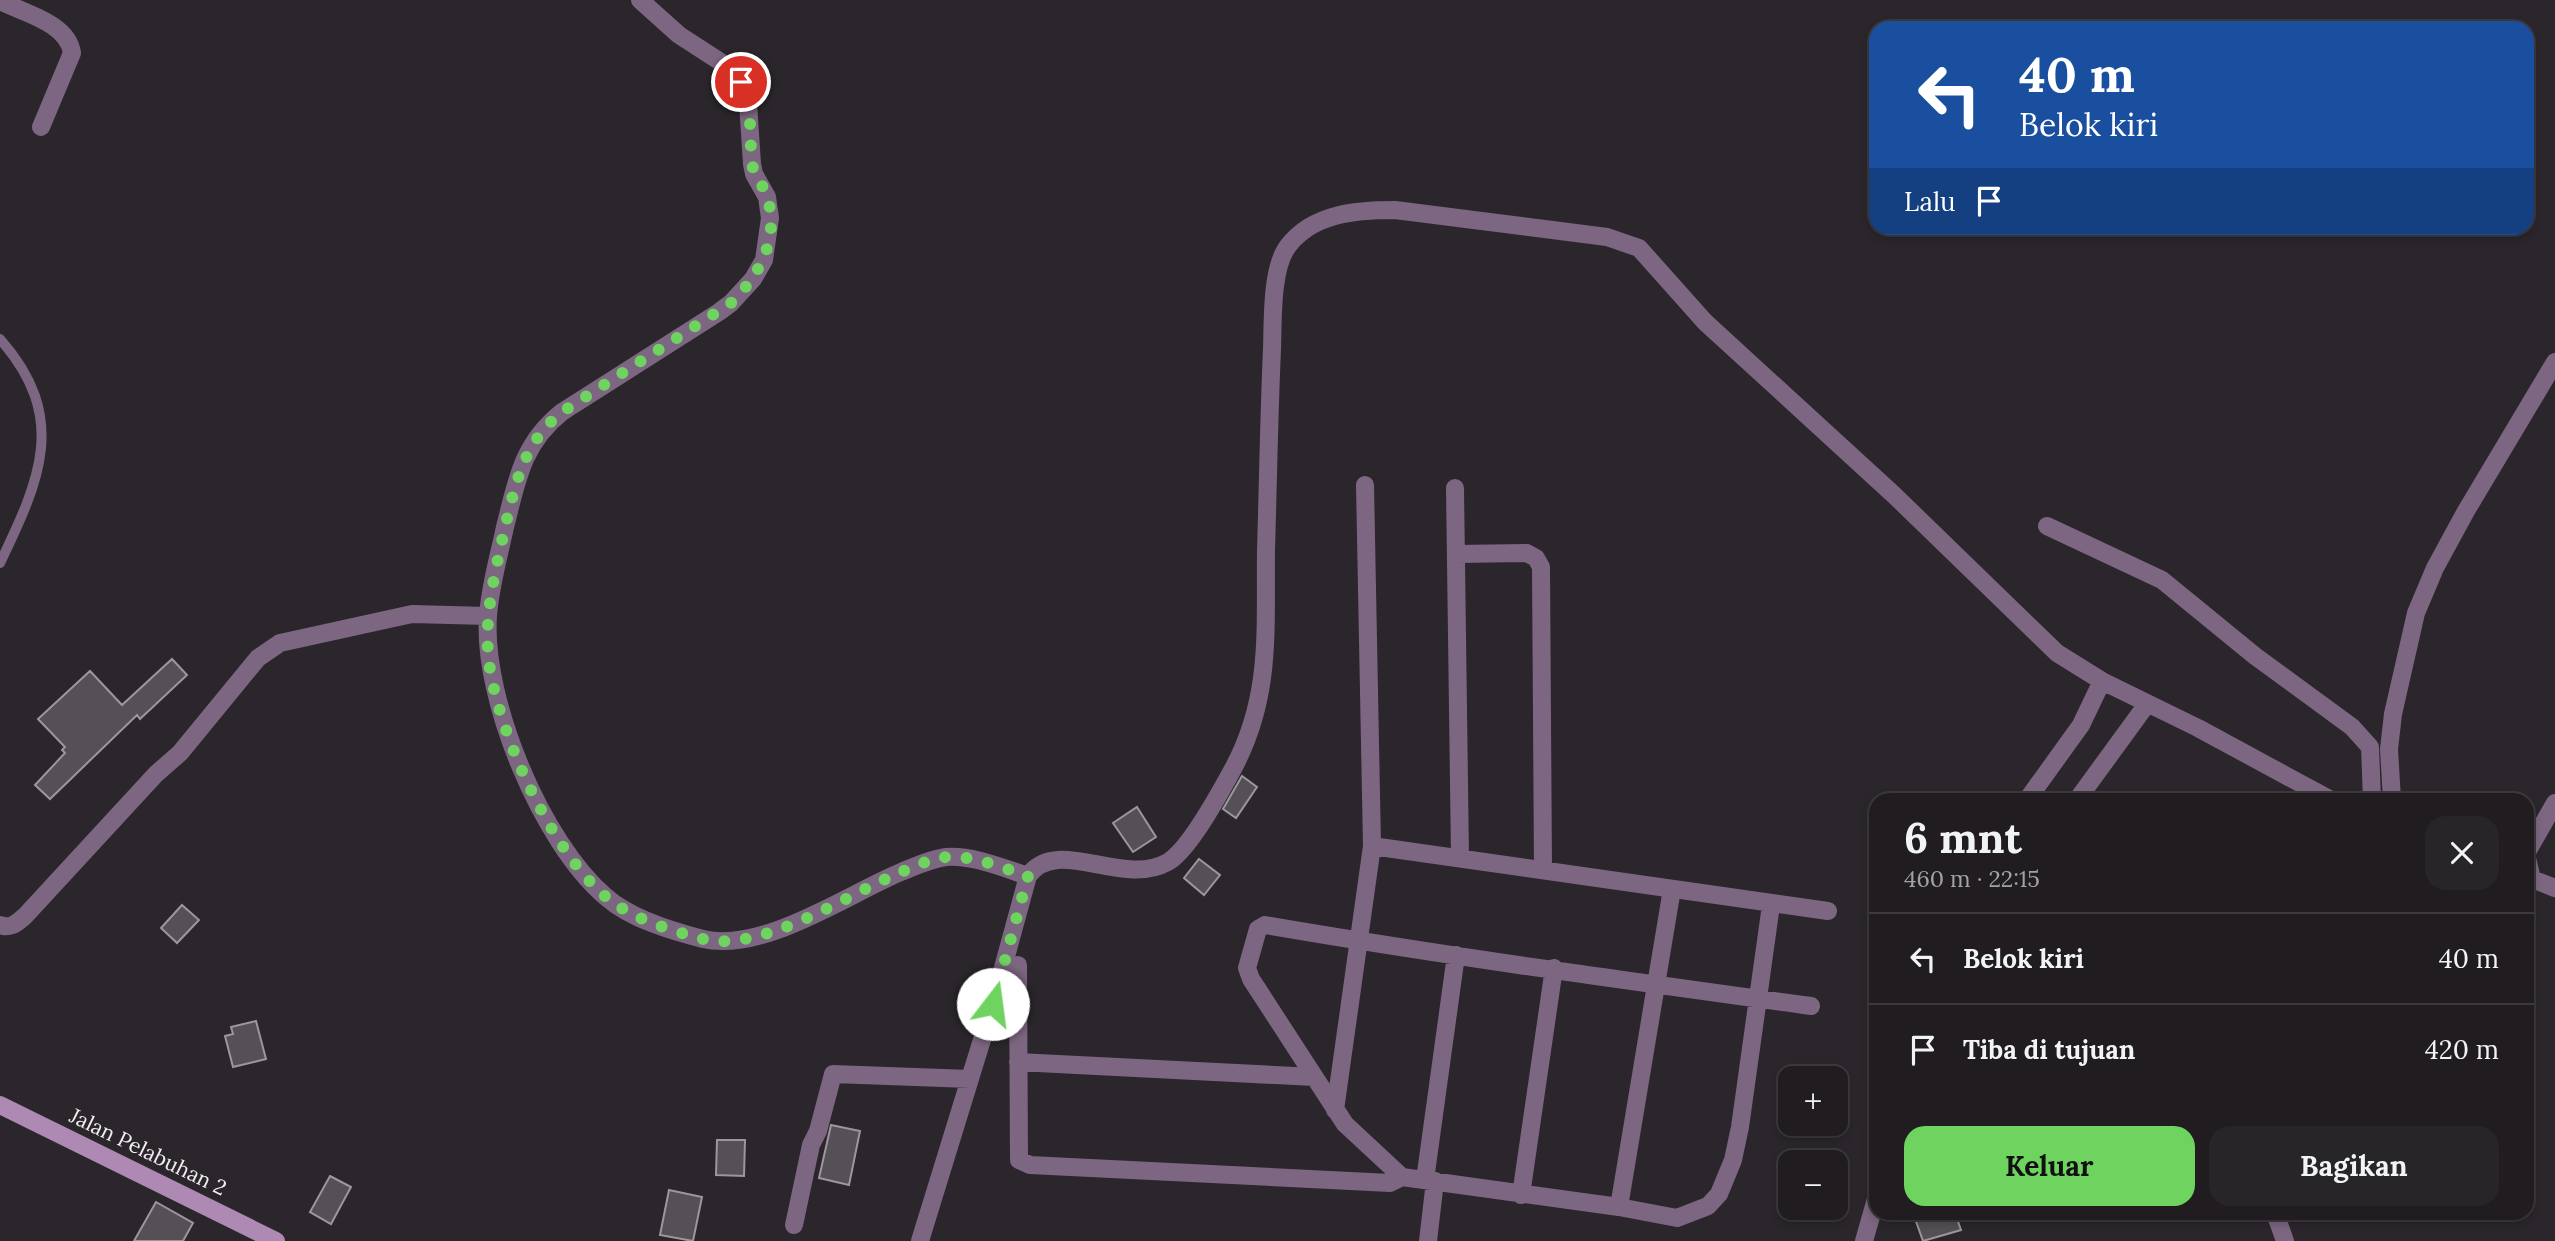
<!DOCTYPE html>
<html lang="id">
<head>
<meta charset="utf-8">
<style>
	body { margin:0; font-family:Lora,serif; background:#282529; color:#f1f3f6; height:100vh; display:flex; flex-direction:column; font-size:26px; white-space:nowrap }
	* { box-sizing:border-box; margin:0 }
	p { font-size:23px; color:#a2a1a5 }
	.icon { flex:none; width:38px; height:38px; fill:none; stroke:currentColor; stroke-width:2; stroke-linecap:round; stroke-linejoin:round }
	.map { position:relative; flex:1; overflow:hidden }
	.sheet { position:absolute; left:1869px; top:793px; width:665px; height:427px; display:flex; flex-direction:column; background:#201c20; border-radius:21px; box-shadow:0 4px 10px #0003,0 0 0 2px #3d3a3e }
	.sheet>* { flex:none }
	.top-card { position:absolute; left:1869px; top:21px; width:665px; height:214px; border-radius:21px; box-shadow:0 4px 10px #0003,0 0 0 2px #3d3a3e; background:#1a4fa0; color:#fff; overflow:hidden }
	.fabs { position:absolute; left:1778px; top:1066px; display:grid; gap:14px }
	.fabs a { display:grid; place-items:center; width:70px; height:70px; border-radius:14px; background:#201c20; box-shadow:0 4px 10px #0003,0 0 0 2px #3d3a3e; font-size:35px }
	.pin { position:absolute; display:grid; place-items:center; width:60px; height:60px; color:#fff; margin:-30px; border:4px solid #fff; border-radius:50%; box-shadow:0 2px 7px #0007 }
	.me { position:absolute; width:77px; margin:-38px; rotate:15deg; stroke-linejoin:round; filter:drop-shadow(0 0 5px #0008) }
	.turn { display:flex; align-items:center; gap:24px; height:147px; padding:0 35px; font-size:32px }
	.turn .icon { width:91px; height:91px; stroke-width:2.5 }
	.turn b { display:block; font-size:49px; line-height:60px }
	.then { display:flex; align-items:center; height:66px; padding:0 35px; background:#0003; gap:14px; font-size:26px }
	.round { display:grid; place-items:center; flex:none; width:74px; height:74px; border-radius:21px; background:#282529 }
	.headline { display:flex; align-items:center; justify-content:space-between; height:119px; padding:0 35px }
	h1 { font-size:42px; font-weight:800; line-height:52px }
	.cta { display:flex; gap:14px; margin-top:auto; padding:14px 35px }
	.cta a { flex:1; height:80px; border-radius:21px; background:#6fd360; color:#111; font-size:28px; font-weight:800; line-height:80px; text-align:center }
	.cta a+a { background:#282529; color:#f1f3f6 }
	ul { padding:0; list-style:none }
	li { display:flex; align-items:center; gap:21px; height:91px; padding:0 35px; border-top:2px solid #3d3a3e }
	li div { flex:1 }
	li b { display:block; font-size:26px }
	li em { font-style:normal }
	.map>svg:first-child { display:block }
	.building { fill:#545055; stroke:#9b979c; stroke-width:2 }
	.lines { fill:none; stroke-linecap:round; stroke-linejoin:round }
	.service { stroke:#7d6681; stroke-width:10 }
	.minor { stroke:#7d6681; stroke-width:18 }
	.secondary { stroke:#ad89b3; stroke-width:18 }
	.route { stroke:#6fd360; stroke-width:12; stroke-dasharray:0 21.6 }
	.labels { text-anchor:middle; stroke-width:7; stroke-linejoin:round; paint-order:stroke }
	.street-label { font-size:21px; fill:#f1eef1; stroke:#2a262b }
</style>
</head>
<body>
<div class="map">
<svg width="2555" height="1241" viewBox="0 0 2555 1241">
	<rect width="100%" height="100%" fill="#2a262b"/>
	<!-- building -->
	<path class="building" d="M172,659L187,675L140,719L137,715L50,799L35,785L65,753L62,750L65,747L38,719L90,671L122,705Z
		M1242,776L1257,787L1236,818L1223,809Z
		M1137,807L1156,837L1133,852L1113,823Z
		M1199,859L1220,875L1204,895L1184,878Z
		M182,905L199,920L177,943L161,928Z
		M256,1021L266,1059L233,1067L225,1036L233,1034L231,1027Z
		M831,1125L860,1131L849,1185L819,1178Z
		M717,1140H745L744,1176L716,1175Z
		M330,1176L351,1187L331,1224L310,1212Z
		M669,1190L702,1197L693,1241L660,1235Z
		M156,1202L193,1223L183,1241H134Z
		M1913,1213H1955L1961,1230L1923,1241Z"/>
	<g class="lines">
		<!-- service -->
		<path class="service" d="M0,339C69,417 40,480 0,563"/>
		<!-- minor -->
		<path class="minor" d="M640,0L679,35L730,68L741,82L748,103L752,164L754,174L767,197L770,218L764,260L753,279L731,303L719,312L562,412C522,444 517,480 505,527C499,556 490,586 488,616C482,699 542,843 606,897C631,919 671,931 703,939C763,953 846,895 901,872C916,866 930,859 946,857C973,855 1003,868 1028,876
			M0,1C24,13 68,23 72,53L41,127
			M1365,485L1372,846
			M1455,488L1460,857
			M2047,526L2162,580L2255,656L2352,727L2370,747L2372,800
			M1456,554L1527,553L1536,558L1541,567L1543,870
			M2027,800L2081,725L2102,681
			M2077,800L2147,704
			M2392,800L2389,749L2393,714L2416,613L2435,568L2466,511L2555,362
			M2527,852L2555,803
			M2527,858L2532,879L2555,888
			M1771,905L1740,1127L1733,1160L1719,1194L1708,1206L1677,1218L1619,1207L1402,1177L1345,1124L1251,979L1247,968L1258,929L1265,925C1446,956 1629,981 1811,1006
			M0,925C11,929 17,923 25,916L156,774L180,753L258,658L280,643L412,614L488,616
			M1018,965L1019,1160L1030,1165L1390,1183L1402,1177
			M1018,1062L1314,1077
			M1335,1110L1372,846L1828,911
			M1425,1180L1456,955
			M1521,1195L1554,968
			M1619,1207L1672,889
			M2275,1213L2285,1241
			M794,1225L811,1145L818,1131L833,1074L970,1079
			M920,1241L993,1004L1028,876C1057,835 1122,888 1168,862C1190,849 1221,791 1234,767C1272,695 1265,629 1266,550C1268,483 1269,416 1272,349C1273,321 1271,268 1288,246C1313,213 1357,210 1395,210L1607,237L1639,248L1705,322L1894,495L2057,653L2102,681L2198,728L2331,800
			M1428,1241L1435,1181
			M1864,1241L1876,1199"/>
		<!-- secondary -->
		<path class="secondary" d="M0,1105L276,1241"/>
	</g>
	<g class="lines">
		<!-- route -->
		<path class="route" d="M741,82C753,107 749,135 752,162C753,176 763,184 767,196C780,238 760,275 731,303L562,412C524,442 516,482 505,527C496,569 485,610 488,653C494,725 550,850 606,897C631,918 671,931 703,939C763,953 846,895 901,872C916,866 930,859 946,857C974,855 1002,868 1028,876L993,1004"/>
	</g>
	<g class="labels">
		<!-- street labels -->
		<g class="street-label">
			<text transform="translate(148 1152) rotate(26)" y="7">Jalan Pelabuhan 2</text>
		</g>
	</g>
</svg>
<div class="fabs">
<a>+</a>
<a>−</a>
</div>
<div class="pin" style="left:741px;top:82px;background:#d93025"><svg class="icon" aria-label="arrive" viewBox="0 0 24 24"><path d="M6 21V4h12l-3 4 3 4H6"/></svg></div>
<svg class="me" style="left:993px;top:1004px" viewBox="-20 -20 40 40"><circle r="19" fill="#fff"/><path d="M0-13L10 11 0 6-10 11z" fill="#6fd360"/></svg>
<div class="top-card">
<div class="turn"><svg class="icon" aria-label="left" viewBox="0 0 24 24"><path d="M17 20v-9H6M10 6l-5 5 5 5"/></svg><div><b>40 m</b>Belok kiri</div></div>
<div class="then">Lalu<svg class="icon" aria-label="arrive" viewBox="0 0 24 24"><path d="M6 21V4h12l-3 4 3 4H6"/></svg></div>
</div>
<section class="sheet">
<div class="headline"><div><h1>6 mnt</h1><p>460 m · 22:15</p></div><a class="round"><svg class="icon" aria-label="close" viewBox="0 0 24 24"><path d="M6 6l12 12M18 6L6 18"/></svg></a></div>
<ul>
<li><svg class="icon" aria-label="left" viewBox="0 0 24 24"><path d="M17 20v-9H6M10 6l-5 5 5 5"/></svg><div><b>Belok kiri</b></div><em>40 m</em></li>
<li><svg class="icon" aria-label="arrive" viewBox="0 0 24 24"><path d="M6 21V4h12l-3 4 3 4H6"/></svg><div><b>Tiba di tujuan</b></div><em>420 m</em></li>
</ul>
<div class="cta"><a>Keluar</a><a>Bagikan</a></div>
</section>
</div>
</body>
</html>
